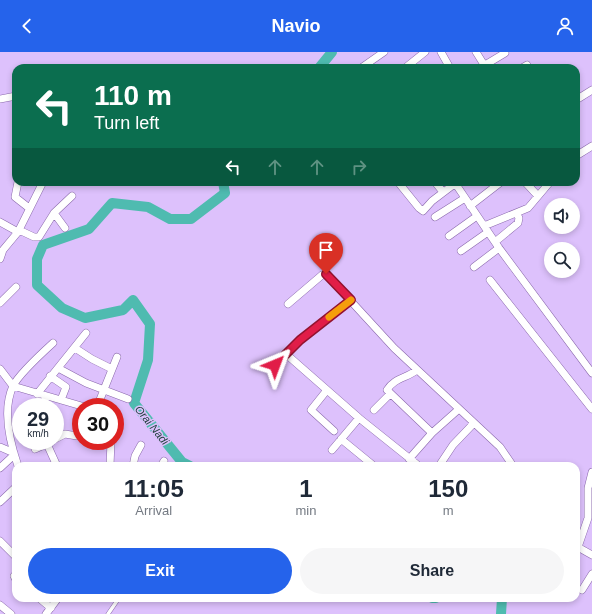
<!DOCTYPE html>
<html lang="en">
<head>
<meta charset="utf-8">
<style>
	body { margin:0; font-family:Helvetica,sans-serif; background:#f6f6f7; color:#1f2937; height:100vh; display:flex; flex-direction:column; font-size:15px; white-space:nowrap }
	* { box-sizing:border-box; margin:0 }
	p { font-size:13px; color:#747a83 }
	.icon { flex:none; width:22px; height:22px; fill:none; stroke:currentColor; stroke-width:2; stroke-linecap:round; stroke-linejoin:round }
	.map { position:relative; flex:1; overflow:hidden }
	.details { position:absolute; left:12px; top:410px; width:568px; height:140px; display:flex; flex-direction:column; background:#fff; border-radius:12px; box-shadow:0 2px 6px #0003 }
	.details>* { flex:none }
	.hud { position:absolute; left:12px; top:12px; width:568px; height:122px; border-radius:12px; box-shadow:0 2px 6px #0003; background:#0b6e4f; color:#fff; overflow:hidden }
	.buttons { position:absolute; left:544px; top:146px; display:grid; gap:8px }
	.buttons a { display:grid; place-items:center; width:36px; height:36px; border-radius:50%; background:#fff; box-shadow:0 2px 6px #0003; font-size:20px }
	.speed { position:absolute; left:12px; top:346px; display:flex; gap:8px; font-size:20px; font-weight:700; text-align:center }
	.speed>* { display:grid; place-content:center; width:52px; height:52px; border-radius:50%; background:#fff; box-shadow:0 2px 6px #0003; line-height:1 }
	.speed small { font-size:10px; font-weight:400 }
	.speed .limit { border:6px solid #d22; background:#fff; color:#111 }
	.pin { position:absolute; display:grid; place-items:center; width:34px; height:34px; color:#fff; margin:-41px -17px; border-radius:50% 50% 50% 0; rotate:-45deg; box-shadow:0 0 4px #0007 }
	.pin .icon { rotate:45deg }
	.me { position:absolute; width:44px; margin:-22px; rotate:44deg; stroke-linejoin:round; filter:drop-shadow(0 0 3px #0008) }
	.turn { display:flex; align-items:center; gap:14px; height:84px; padding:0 16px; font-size:18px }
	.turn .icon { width:52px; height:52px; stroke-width:2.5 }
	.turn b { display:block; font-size:28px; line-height:34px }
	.lanes { display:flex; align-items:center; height:38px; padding:0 16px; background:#0003; justify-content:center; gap:20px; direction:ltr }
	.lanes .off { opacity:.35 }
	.eta { display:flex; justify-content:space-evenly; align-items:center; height:68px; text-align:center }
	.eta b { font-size:24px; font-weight:700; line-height:28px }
	.primary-button { display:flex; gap:8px; margin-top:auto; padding:8px 16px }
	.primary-button a { flex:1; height:46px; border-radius:24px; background:#2563eb; color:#fff; font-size:16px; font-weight:700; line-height:46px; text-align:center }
	.primary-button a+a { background:#f6f6f7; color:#1f2937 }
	header { display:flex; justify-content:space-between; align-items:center; height:52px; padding:0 16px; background:#2563eb; color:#fff; font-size:18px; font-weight:700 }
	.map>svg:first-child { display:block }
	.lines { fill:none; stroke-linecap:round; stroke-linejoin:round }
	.river { stroke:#4fbbb0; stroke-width:10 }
	.lane-casing { stroke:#8a68ac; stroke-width:4.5 }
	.street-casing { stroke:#8a68ac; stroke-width:8 }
	.lane { stroke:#fff; stroke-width:3.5 }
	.street { stroke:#fff; stroke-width:7 }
	.route-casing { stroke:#92132f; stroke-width:10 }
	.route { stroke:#e11d48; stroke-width:7 }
	.slow { stroke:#f59e0b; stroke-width:7 }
	.labels { text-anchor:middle; stroke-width:3; stroke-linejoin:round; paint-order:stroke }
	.water-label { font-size:11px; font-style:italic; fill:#1d3e3a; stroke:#ddc1fc }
</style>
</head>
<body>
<header><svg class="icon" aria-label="back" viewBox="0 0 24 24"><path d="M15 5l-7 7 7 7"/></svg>Navio<svg class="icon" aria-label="person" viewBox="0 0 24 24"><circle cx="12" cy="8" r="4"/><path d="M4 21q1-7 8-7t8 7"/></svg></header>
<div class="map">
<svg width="592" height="562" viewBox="0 0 592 562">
	<rect width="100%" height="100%" fill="#ddc1fc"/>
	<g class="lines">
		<!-- river -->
		<path class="river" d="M319,16L332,0
			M190,414L182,410L134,351L148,308L150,272L133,248L123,258L85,266L62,256L37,233V207L43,193L89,177L112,151L148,155L170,167H191L225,141L223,130
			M432,546H436
			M501,562L502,546"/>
		<!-- lane casing -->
		<g class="lane-casing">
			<path id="lane" d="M108,562L119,546"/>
		</g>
		<!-- street casing -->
		<g class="street-casing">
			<path id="street" d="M441,0L450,16
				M476,0L486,16
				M485,13L505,1
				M361,16L384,0
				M405,16L425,0
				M522,16L527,13
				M0,47L16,44
				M576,48L592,38
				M576,104L592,94
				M18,130L15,145L29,156
				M398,130L419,156L423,159L432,149L457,130
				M435,130L443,140
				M525,130L538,144
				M455,131L499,196L592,321
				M470,154L501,130
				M54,161L65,176
				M435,165L465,146
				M0,170L18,180
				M484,174L528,156L550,130
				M19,178L34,185H39L54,161L72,144
				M449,184L477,164
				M495,190L518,171L519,166L517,162
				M461,199L488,180
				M0,207L3,198L18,180L43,130
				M474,215L499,196
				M490,228L592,357
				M0,251L16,235
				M288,252L322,223L326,222L394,296L500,395L513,414
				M75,296L92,307L112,317
				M286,302L359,366L419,414
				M275,313L300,288L351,248
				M58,316L86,331L128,347
				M0,317L13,334L85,355
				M417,318C407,326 394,326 387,338L432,381
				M50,324L66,335L61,348
				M327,338L311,358L334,379
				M37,342L86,281
				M45,344V355
				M97,355L117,305
				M374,358L390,342
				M55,387L65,382L77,384L81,382
				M341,387L374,414
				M47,392L57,414
				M0,395L14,401
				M35,397L51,390
				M332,398L359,366
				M409,407L432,381L459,357
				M18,414C10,391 2,358 13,334C19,322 42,301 53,291
				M110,414L111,389
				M133,414L135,404L141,393
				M161,414L164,409
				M439,414L453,393L474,371
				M0,416L14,403
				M0,450L16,435
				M0,489L16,505
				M576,494L592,503
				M578,495L588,466V436L592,420
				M16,522L14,524L16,528
				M582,538L592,522
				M39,546L51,556
				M0,553L11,562
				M46,562L58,546"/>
		</g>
		<!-- lane -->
		<use href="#lane" class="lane"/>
		<!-- street -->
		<use href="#street" class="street"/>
	</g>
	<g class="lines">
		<!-- route casing -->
		<g class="route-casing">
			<path id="route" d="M275,313L300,288L351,248L326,222"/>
		</g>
		<!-- route -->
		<use href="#route" class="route"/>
		<!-- slow -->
		<path class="slow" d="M329,265L351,248"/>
	</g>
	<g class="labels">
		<!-- water labels -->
		<g class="water-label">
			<text transform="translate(152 373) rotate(51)" y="4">Orai Nadi</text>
		</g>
	</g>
</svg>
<div class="buttons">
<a><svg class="icon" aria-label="sound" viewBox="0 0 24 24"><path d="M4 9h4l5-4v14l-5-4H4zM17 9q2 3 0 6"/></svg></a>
<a><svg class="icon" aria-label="search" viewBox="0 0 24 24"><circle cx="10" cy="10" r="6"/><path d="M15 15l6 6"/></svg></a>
</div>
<div class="speed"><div>29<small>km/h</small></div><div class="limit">30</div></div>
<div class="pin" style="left:326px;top:222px;background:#d93025"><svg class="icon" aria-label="arrive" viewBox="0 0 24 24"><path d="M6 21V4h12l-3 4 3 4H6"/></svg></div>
<svg class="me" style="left:275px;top:313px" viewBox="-20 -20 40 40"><path d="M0-17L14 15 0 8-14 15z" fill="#e11d48" stroke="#fff" stroke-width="4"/></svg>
<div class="hud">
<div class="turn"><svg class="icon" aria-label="left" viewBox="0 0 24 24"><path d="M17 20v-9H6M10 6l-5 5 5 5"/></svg><div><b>110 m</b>Turn left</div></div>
<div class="lanes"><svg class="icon" aria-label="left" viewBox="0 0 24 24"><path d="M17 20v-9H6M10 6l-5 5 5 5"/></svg><svg class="icon off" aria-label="ahead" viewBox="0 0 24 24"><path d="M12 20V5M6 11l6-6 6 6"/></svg><svg class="icon off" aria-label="ahead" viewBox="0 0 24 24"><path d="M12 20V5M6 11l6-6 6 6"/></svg><svg class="icon off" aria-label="right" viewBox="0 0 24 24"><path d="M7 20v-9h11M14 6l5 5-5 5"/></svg></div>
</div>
<section class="details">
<div class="eta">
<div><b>11:05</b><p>Arrival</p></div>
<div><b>1</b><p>min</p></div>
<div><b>150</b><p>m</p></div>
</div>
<div class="primary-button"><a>Exit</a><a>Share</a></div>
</section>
</div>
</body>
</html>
